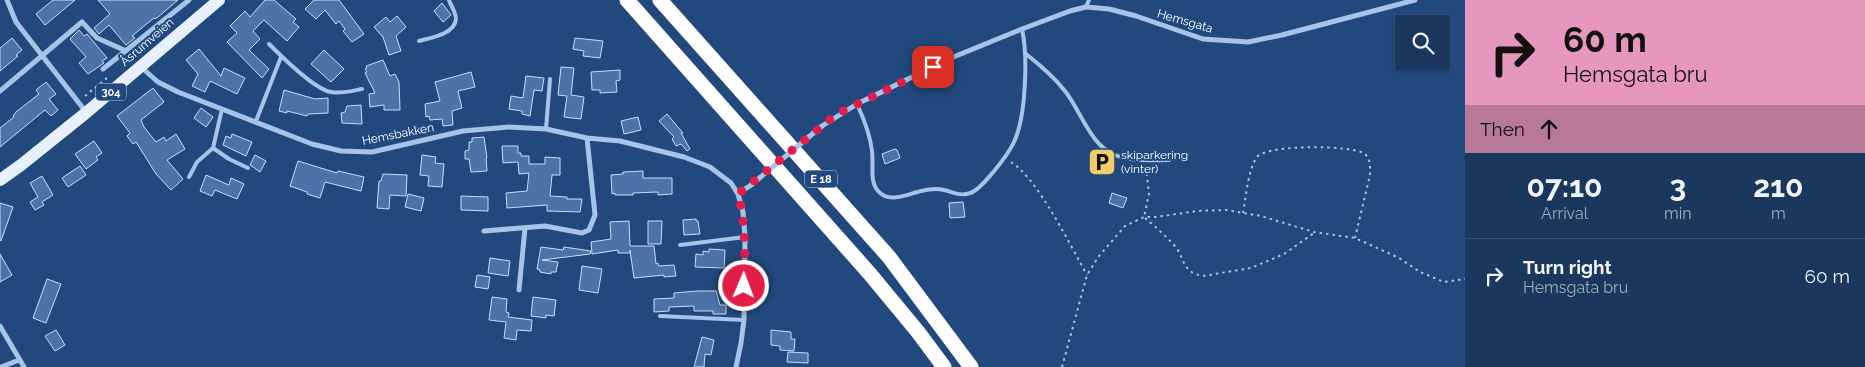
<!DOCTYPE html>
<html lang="en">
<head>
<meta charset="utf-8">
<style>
	body { margin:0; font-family:Raleway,sans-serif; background:#233f64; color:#f1f3f6; height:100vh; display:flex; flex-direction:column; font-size:19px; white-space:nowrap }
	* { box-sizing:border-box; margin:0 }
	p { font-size:16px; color:#9facbc }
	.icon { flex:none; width:28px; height:28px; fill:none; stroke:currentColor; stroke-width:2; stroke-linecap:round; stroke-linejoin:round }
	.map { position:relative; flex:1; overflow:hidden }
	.panel { display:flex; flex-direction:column; background:#1a375e; width:400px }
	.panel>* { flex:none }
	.hud { background:#e797bd; color:#111; overflow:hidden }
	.tools { position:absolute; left:1395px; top:15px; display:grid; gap:10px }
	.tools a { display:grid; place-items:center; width:55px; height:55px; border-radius:0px; background:#1a375e; box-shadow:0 1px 4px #0004,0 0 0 1px #385173; font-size:25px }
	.pin { position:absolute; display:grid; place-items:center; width:42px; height:42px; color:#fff; margin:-21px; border-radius:10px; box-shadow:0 2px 8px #0006 }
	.me { position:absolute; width:55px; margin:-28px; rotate:1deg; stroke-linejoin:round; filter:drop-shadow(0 0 4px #0008) }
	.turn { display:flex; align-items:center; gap:18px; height:105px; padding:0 15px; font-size:22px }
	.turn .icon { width:65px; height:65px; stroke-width:2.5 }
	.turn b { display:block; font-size:35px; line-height:42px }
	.then { display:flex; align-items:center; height:48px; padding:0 15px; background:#0003; gap:10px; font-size:19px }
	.eta { display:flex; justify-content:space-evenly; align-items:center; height:85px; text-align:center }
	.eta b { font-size:30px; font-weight:700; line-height:35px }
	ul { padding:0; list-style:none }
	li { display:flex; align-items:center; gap:15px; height:75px; padding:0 15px; border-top:1px solid #385173 }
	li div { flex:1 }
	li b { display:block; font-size:19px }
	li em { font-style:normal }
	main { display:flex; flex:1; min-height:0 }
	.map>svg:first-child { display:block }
	.building { fill:#4b73a7; stroke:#caddf5 }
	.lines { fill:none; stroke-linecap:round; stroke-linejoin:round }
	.path { stroke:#a7c3e6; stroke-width:2; stroke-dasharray:2.5 4; stroke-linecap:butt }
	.lane { stroke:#a7c3e6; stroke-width:4 }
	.street { stroke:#a7c3e6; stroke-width:5 }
	.primary { stroke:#e8f0fd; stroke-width:12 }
	.highway { stroke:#fff; stroke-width:15 }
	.street-bridge { stroke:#a7c3e6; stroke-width:5 }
	.route { stroke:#e11d48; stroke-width:9; stroke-dasharray:0 16.2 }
	.labels { text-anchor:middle; stroke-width:4; stroke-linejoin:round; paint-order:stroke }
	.shield { fill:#22497e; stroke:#bdc8d8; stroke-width:1 }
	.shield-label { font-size:11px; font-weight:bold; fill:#fff }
	.street-label { font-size:12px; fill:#fff; stroke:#22497e }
	.poi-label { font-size:12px; fill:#fff; stroke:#22497e; text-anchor:start }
</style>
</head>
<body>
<main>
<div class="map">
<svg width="1465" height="367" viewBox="0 0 1465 367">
	<rect width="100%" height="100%" fill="#22497e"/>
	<!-- building -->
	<path class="building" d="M53,0H75L45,25L36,14Z
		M98,0H178L158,17L155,19L154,18L132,36L135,38L126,45L109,25L99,34L94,28L110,14Z
		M265,0H274L296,19L293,22L299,27L287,41L264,20L253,31L260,39L249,50L269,69L262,78L227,42L237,33L230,26L245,11L250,17Z
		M314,0H339L364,34L352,42L343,31L345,29L339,21L336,24L325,10L316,19L305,9Z
		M442,3L451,15L443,22L434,11Z
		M397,16L406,27L396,36L401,51L389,55L383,37L374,27L386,17L390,22Z
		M79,30L84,36L87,34L107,58L102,61L104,63L88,74L79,63L86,57L70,39Z
		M12,38L22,50L16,55L18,56L0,71V48Z
		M575,38L603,41L600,58L583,56L584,51L573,49Z
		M199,49L221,76L224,68L245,78L237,94L210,81L205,92L192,86L198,74L186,60Z
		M324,50L344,69L331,82L311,64Z
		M383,60L390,76L395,74L399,82L400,110H384V105L370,107L369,94L375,93L365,73L367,72L365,69L367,68L366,66Z
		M561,67L574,68L571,95L584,97L581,119L564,117L567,96L558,95Z
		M620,70V80L616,81L617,92L600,93V90H592L591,72Z
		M471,72L475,87L458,91L462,108L452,111L453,125L443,126L442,119L430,120L429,116L426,117L425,104L440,101L435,82Z
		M526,76L544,78L542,91L534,90L530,116L522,114V111L509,109L511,96L523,98Z
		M46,82L56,94L49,99L58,110L51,116L45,110L0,147V128L14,117L13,116L16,112L39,94L36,90Z
		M153,88L164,102L141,120L144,127L156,142L164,137L166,141L176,134L185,149L167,160L183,179L171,190L156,174L136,142L133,144L127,136L130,133L117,116Z
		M284,90L315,99L328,98V113L308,114L307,116L287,111V113L279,111Z
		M361,105L362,124L342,123L341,113L345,112L347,106Z
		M201,108L213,117L206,127L194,118Z
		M667,114L683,133H681L690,149L687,151L681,144L676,146L672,139L674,137L659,121Z
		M638,117L641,130L624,134L621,121Z
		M232,134L252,142L246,156L223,145L226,136L231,138Z
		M484,137L487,158H486L487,171L471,172L469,159H465V151L469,150V142H472V138Z
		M94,141L102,153L96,157L98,160L86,169L75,154Z
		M502,146H518V153H521V156H529V164H545V157L560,158V175H552L550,196L567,197V199H582L580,212L547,211V205L507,208L506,193L527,191L529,173L519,174L518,162L503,163Z
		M895,149L897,150L900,158L885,164L882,154Z
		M255,155L266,161L260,172L250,165Z
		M422,155L436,157L435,163L444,164L442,187L428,186L429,176L420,175Z
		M298,161L337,173L338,171L364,177L361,191L325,182L320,198L307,194V192L290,186Z
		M80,166L86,175L68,187L62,178Z
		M643,171V178H672V194L658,195V192L633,193V195H615V193L612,194L611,175L623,174V172Z
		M383,174L407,175L406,196L390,195L389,209L377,208L379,181H381Z
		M206,175L229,185L231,178L244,184L237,199L215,190L212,196L200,191Z
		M42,176L53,195L42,202L44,205L35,210L30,202L38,197L30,183Z
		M1112,193L1127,198L1123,208L1109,203Z
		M408,194L424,198L421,211L405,207Z
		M461,196L488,197V211L461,210Z
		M963,202L965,217L950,218L949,203Z
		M0,203L13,207L1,241L0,240Z
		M696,219V221H698L700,234L684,235L683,220Z
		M629,221L630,246H654L656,264L658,263L659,266L674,265L676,276L664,277V275L634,278L630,250V253H618V250L592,254L591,242L611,239L610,222Z
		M648,221H662L661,244H648Z
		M541,247L563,250L564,247L591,251L590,254L542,260L558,262L556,272H551V274L540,272V270L537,269Z
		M709,249L725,250L724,268L695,267L696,254L703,255V251L709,252Z
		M0,254L12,275L0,282Z
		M490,258L510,261L508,276L488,273Z
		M582,266L602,269L598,293L579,290Z
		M477,275L490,277L488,289L475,287Z
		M47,279L61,284L46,323L33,318Z
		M697,291H716L720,305H726V314H713V311H694V306L669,307V311L654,312V299L674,298V293Z
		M492,297L507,299L506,312L509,313L508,317L532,320L531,331L517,330L516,340L504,338L506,322L489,320Z
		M533,297L556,300L554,316L546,315V318L531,316Z
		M56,330L65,345L55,351L45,336Z
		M771,330L791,332V339H795L794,351L780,350V346L771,345Z
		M702,337L714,340L711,355L705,354L704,367H694Z
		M788,352L808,353V363L787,362Z"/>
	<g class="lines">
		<!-- path -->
		<path class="path" d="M85,96L108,77
			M1011,162C1038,179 1070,245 1087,275
			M1146,167L1149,194L1144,217C1154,226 1164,234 1173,244C1186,257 1180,272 1203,276L1251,268L1284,254L1314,233
			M1243,213C1246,198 1248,169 1257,157C1267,144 1354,145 1365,154C1371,159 1370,168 1370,175L1355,238
			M1062,367L1087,275L1099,256L1125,226L1144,217H1156L1197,211L1226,210L1261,216L1314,232L1355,238L1399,258L1420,272L1444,282L1465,279"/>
		<!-- lane -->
		<path class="lane" d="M1086,7L1089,0
			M419,41C430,38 455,34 456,19C456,13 451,6 449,0
			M269,44C281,56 315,90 331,92C341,94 352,91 362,89
			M1026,54C1040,65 1054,77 1065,91C1081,111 1090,145 1115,155C1131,162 1151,160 1169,160
			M857,104C864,119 870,134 872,151C874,164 869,181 878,191C889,204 908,194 921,191C929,189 937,188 944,190C951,191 958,196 966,194C976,193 984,182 990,176C999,165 1008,155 1014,142C1026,117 1028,56 1022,29
			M256,121L281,57
			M546,129L550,79
			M213,148L229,159L248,168
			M189,177L197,162L213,148L222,109
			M680,245L745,237
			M660,316L744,320"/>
		<!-- street -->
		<path class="street" d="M7,0L16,22L86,112
			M141,67L158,82L178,92L312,144L341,151L372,152L463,131L509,127L546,129L587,138L620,141L684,157L710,167L731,183L738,194L743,212L745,237L744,320L741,343L736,367
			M103,69L189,0
			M0,91L82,22L97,38L124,50
			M822,126L857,104L951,58L1022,29L1070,11L1086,7L1109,9L1136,16L1203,39L1248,42L1282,35L1415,0
			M738,194L751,185
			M484,231L545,226L582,233L589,230L595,215L587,138
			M519,290L525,228
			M0,326L24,367
			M1,367L19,360"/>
		<!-- primary -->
		<path class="primary" d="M0,180L21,165L87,112L219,0"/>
		<!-- highway -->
		<path class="highway" d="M627,0L870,274L918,332L944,367
			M660,0L889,257L971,367"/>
		<!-- street-bridge -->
		<path class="street-bridge" d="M751,185L822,126"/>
	</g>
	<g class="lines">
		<!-- route -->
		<path class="route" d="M744,286C745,255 746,225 738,194L837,114L933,67"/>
	</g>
	<!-- icons -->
	<defs>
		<g id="parking-square" transform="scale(1.4375)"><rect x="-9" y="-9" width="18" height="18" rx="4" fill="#f2cc69" stroke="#22497e"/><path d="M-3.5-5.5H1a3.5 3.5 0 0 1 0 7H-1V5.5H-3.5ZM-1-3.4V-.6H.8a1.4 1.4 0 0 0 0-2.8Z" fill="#111"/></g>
	</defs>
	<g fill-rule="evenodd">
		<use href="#parking-square" x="1102" y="162"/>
	</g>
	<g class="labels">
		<!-- shield labels -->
		<g class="shield">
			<rect x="96" y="83.5" width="30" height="17" rx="4"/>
			<rect x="805" y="170.5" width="32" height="17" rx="4"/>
		</g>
		<g class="shield-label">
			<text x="111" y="96">304</text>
			<text x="821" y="183">E 18</text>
		</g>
		<!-- street labels -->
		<g class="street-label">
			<text transform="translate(1185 21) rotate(16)" y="4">Hemsgata</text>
			<text transform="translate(147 42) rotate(-41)" y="4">Åsrumveien</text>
			<text transform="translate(398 134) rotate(-11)" y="4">Hemsbakken</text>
		</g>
		<!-- poi labels -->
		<g class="poi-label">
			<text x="1121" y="159">skiparkering<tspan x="1121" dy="14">(vinter)</tspan></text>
		</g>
	</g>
</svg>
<div class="tools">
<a><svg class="icon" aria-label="search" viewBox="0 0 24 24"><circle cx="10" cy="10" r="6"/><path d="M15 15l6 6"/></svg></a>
</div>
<div class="pin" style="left:933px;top:67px;background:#d93025"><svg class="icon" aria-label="arrive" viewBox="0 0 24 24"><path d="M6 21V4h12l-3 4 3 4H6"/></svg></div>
<svg class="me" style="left:744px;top:286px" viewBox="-20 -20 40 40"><circle r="17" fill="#e11d48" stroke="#fff" stroke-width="3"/><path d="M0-11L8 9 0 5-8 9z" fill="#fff"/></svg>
</div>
<section class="panel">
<div class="hud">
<div class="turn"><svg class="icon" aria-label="right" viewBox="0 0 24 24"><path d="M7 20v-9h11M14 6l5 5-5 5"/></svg><div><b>60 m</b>Hemsgata bru</div></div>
<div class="then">Then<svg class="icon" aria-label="ahead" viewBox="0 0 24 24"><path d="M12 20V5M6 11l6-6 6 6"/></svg></div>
</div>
<div class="eta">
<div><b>07:10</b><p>Arrival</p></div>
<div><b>3</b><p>min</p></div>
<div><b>210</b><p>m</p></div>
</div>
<ul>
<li><svg class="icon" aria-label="right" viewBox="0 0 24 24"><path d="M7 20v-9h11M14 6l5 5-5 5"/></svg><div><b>Turn right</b><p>Hemsgata bru</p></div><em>60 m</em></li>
</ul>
</section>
</main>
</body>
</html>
